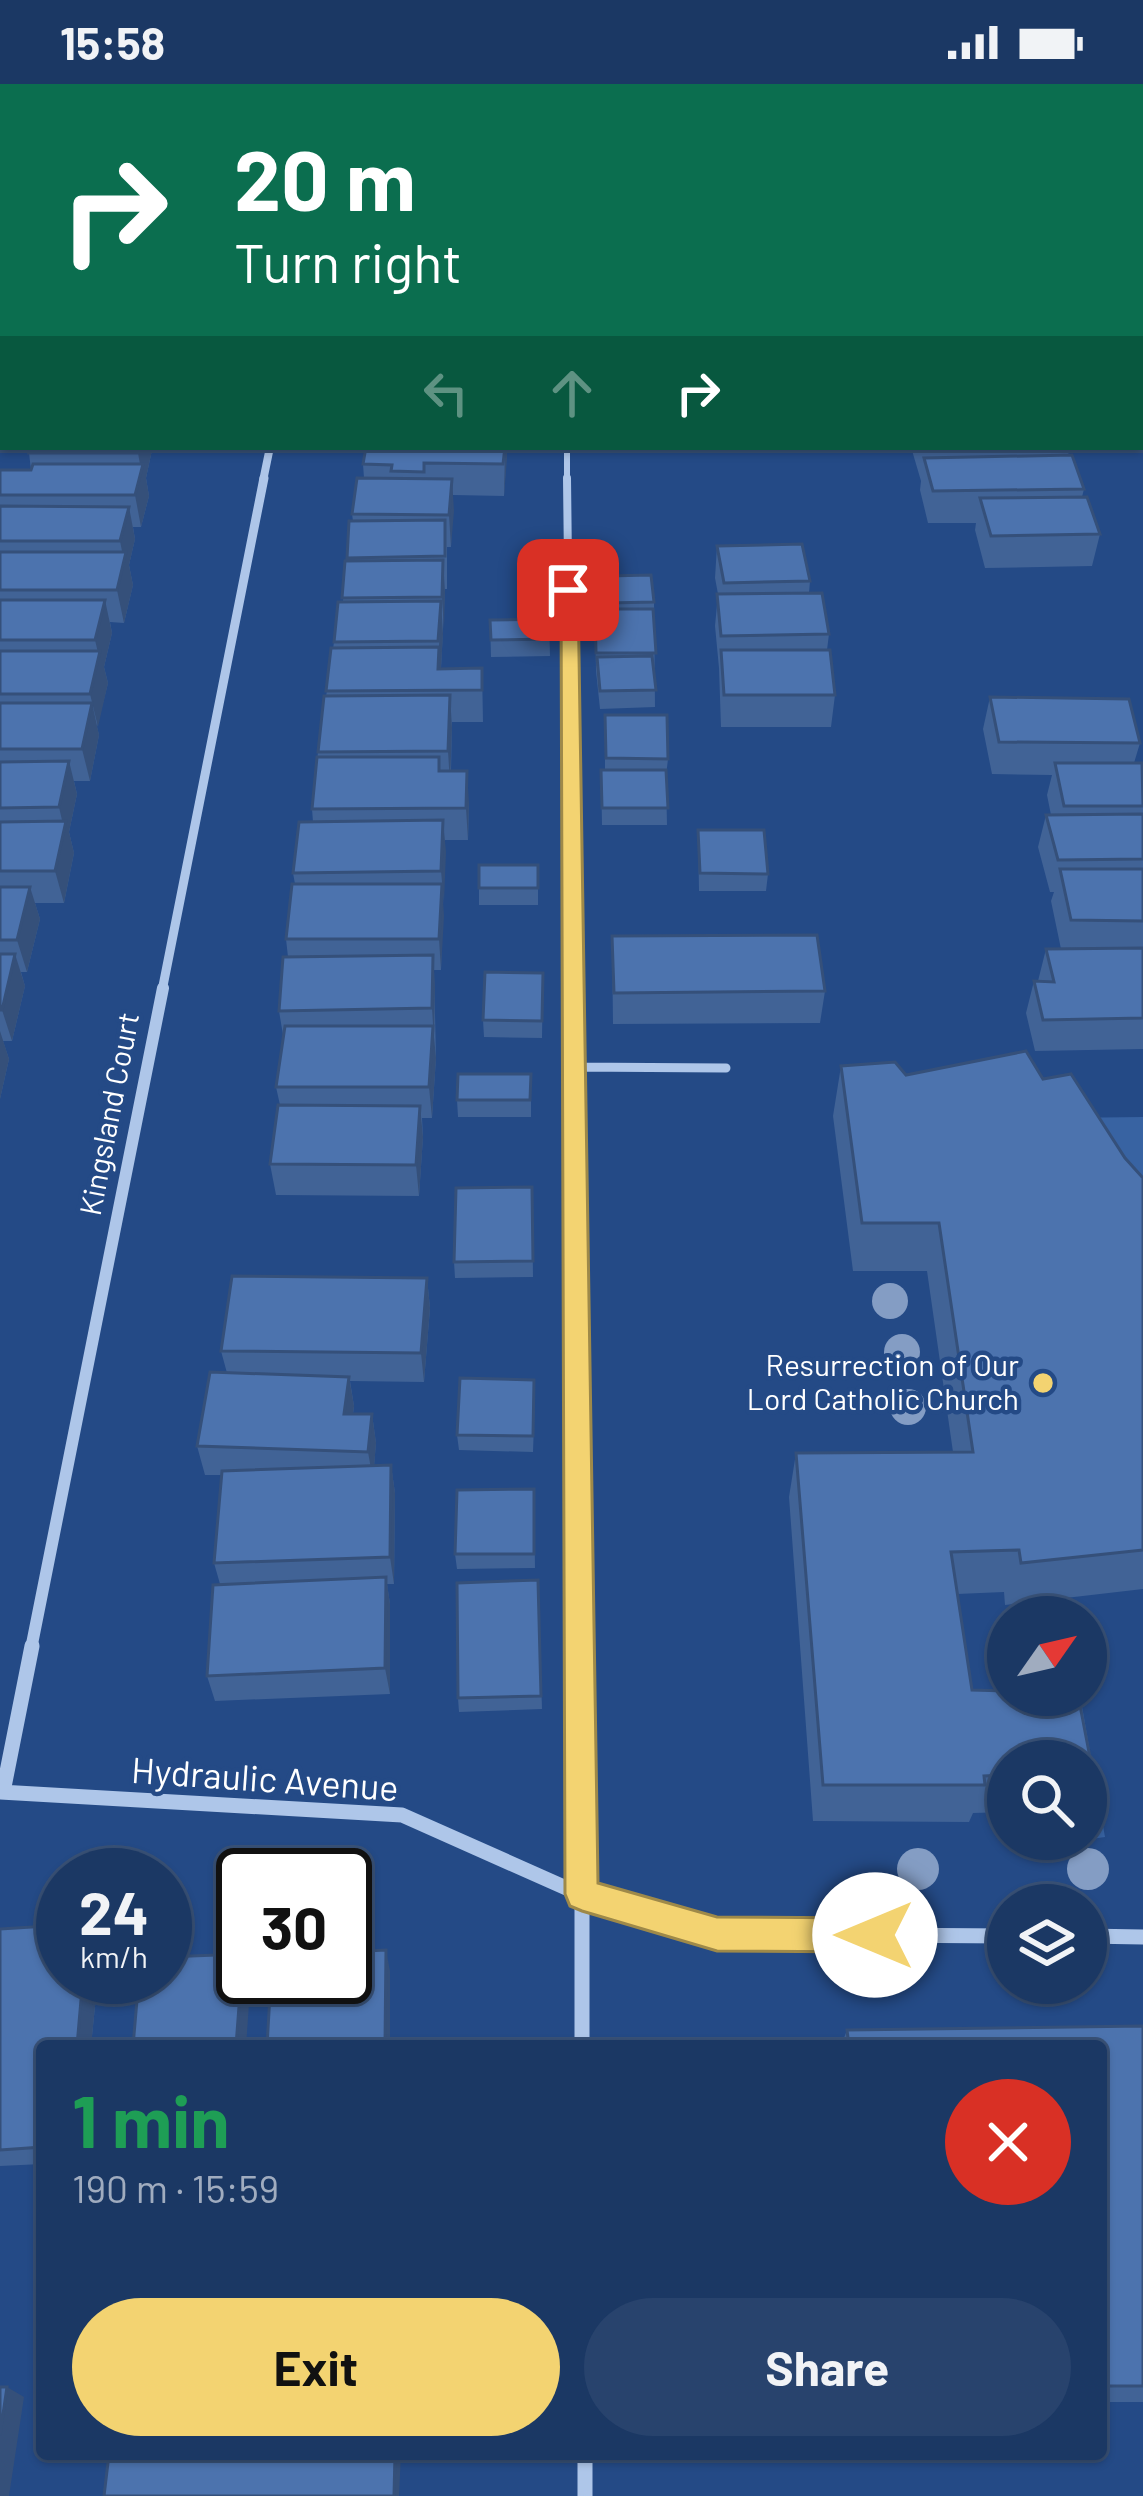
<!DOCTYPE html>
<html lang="en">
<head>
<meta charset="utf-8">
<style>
	body { margin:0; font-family:Barlow,sans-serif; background:#28436d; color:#f1f3f6; height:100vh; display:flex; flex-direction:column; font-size:45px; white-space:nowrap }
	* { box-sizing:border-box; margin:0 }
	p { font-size:39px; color:#a0acbf }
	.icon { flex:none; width:66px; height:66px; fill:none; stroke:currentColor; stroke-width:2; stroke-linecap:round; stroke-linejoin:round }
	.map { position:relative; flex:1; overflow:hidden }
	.panel { position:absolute; left:36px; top:1956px; width:1071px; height:420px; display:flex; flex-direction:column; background:#1b3864; border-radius:12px; box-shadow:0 3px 9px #0004,0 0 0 3px #395278 }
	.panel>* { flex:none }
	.banner { position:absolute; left:0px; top:0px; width:1143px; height:366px; box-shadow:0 3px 9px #0004,0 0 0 3px #395278; background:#0b6e4f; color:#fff; overflow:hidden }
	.needle { width:78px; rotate:56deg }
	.fabs { position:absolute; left:987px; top:1512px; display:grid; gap:24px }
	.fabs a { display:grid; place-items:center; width:120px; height:120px; border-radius:50%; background:#1b3864; box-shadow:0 3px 9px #0004,0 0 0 3px #395278; font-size:60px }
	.speed { position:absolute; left:36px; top:1764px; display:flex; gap:24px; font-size:60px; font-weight:700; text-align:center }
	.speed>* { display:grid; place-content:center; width:156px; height:156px; border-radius:50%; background:#1b3864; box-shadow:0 3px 9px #0004,0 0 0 3px #395278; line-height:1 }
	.speed small { font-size:30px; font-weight:400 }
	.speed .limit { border:6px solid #111; border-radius:18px; background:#fff; color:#111 }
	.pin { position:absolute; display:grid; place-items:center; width:102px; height:102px; color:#fff; margin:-51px; border-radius:24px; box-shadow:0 6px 18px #0006 }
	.me { position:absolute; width:132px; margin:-66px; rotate:270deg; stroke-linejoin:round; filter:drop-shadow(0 0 9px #0008) }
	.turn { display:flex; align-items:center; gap:42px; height:252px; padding:0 36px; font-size:54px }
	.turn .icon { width:156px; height:156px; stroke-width:2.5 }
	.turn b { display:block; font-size:84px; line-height:102px }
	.lanes { display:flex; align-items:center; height:114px; padding:0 36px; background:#0003; justify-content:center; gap:60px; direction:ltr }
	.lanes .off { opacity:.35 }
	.round { display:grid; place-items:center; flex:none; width:126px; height:126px; border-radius:63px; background:#28436d }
	.overview { display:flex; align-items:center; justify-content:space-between; height:204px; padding:0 36px }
	h1 { font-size:72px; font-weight:700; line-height:90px; color:#1e9e55 }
	.action { display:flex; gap:24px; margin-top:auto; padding:24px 36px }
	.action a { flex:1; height:138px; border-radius:72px; background:#f3d371; color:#111; font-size:48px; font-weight:700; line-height:138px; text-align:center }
	.action a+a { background:#28436d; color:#f1f3f6 }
	.status { display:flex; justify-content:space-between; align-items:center; height:84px; padding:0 60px; background:#1b3864; direction:ltr }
	.status svg { height:33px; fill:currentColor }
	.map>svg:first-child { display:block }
	.green { fill:#3863a2 }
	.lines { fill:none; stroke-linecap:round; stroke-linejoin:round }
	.service-far3 { stroke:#aec6e9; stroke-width:6 }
	.service-far2 { stroke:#aec6e9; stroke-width:8 }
	.service-far1 { stroke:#aec6e9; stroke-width:9 }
	.service { stroke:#aec6e9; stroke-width:12 }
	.minor-far3 { stroke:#aec6e9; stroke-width:8 }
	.minor-far2 { stroke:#aec6e9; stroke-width:9 }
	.minor-far1 { stroke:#aec6e9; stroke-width:12 }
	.minor { stroke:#aec6e9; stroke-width:15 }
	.tertiary { fill:#aec6e9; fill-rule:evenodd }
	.tree { fill:#849dc4 }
	.wall { fill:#416396 }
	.shaded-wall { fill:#35507a }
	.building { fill:#4c73ae; stroke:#35507a; stroke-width:3 }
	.route { fill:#f3d371; stroke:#9e8949; stroke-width:3 }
	.poi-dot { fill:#f3d371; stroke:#244a86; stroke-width:4.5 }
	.labels { text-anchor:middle; stroke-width:9; stroke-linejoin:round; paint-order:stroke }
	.street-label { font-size:30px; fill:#fff; stroke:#244a86 }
	.poi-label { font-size:30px; fill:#fff; stroke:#244a86; text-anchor:end }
	.near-street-label { font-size:36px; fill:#fff; stroke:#244a86 }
</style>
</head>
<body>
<div class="status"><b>15:58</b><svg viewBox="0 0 49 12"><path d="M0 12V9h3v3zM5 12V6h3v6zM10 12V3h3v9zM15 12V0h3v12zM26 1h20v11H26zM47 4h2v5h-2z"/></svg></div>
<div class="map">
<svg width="1143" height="2412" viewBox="0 0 1143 2412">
	<rect width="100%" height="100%" fill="#244a86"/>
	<!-- green -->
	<path class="green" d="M1143,1033V1161L1060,1034Z
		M1031,1611H1080L1105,1753L1078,1757L1086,1755V1677Z"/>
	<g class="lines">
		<!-- service-far3 -->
		<path class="service-far3" d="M314,3L318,0
			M420,3L425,0
			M567,363V397"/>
		<!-- service-far2 -->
		<path class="service-far2" d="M567,394L573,907"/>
		<!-- service-far1 -->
		<path class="service-far1" d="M573,904L579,1565
			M573,983L726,984"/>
		<!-- service -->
		<path class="service" d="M579,1562L582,1810"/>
		<!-- minor-far3 -->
		<path class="minor-far3" d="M0,140L3,133
			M263,397L270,363"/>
		<!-- minor-far2 -->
		<path class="minor-far2" d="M162,907L264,394"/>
		<!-- minor-far1 -->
		<path class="minor-far1" d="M31,1565L163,904"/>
		<!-- minor -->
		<path class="minor" d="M0,1708L402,1731L582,1811L717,1850L1008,1852
			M3,1708L32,1562
			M582,1811V1962
			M1086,1852L1143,1853
			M585,2370V2412"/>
		<!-- tertiary -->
		<path class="tertiary" d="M1032,0H1044L1045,3H1033Z
			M1140,292L1143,293V309L1140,308Z
			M0,314H3V322H0Z"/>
	</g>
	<!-- trees -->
	<g class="tree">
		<circle cx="890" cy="1217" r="18"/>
		<circle cx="902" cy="1268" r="18"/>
		<circle cx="908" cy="1323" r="18"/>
		<circle cx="918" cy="1785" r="21"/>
		<circle cx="1088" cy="1785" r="21"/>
	</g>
	<!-- wall -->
	<path class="wall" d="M716,0H802L801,3H716Z
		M1127,1H1143V63H1140V3H1127Z
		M31,363H152V366L146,394L149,412L141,443H133L135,455L129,481L133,501L124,539L110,538L112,549L104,583L108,599L97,643L99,651L90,697H74L77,710L69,748L74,769L64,819H35L40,835L27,888H21L25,902L12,957H3L9,975L0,1015V386H31L29,369Z
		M366,363H507L504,412L453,411L451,463H447V505H445L441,585L482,584L483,638H452L451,687L469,719L468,756H445L441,886H434L436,974L432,1034H422L423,1053L419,1112L276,1111L270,1080L280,1021L276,1003L283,951L279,927L288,873L286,855L295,800L293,789L313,738L312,725L318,668L334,558L343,518L345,477H348L349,437H353L352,430L364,394L363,380Z
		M911,363H1070L1068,371L1084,405L1082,413L1100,450L1092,482L985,484L975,446L976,439H928L920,406L921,397Z
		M717,462L810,497L809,509L829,550L827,566L835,611L831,643H721L719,584L715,542L718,510L715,494Z
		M606,492L654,518L655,623L600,625L596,587L595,525H607Z
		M549,535L550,572L491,573L490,536Z
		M990,613L1140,659L1134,679L1143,683V965L1035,967L1026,929L1034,897H1038L1046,865H1061L1051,817L1054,808H1050L1038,763L1046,731H1051L1047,711L1052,691L992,690L983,645Z
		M605,631L668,675L666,692L667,741H602L601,686H605Z
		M698,746L768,790L766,807H699Z
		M538,781V821H479V804Z
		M612,852L825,907L820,939L613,940Z
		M543,889L542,954L484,953L483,936Z
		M1026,967L1043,995L1071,990L1125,1074L1143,1094V1505L1005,1521L1004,1508L957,1510L972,1606L1008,1607V1611H1078L1093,1689L1086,1702V1677H1008V1728L973,1729L969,1738L813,1737L789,1413L796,1369L953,1368L927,1187H853L833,1032L841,982L895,978L906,991Z
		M531,990V1033H458L457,1016Z
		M532,1103L533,1193L455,1194L454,1178Z
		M427,1194L430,1224L424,1298L350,1297L354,1322L353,1330H372L376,1359L374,1382L391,1381L395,1409L394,1500H387L390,1520V1610L215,1617L207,1592L220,1500L214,1479L222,1391H205L197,1362L227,1289L221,1267Z
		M535,1311L533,1368L459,1366L457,1351Z
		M534,1405L535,1484L457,1485L455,1470Z
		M538,1496L542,1625L459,1628L458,1614Z
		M0,1845L98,1893L91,1962H42V2080L0,2082Z
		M1143,1942V2318H1101V1962H841L847,1946Z"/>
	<!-- shaded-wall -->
	<path class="shaded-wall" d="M139,363H152V366L146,394L149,412L141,443L135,411L141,386L138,369Z
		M505,363H507V375L504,412Z
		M452,395L454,427L451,463L449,431Z
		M129,423L135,455L129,481L133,501L124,539L117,506L124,477L120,457Z
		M443,476L445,508L444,546L442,513Z
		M105,516L112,549L104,583L108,599L98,643L90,610L99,573L95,556Z
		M441,517L443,550L441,584L438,585Z
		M450,611L452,644L450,699L448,667Z
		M92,619L99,651L90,697L82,665Z
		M69,677L77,710L69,748L74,769L64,819L55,787L64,745L59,723Z
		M467,687L469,719L468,756L466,724Z
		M443,736L446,768L444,819L441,787Z
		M442,800L444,832L441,886L439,855Z
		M30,803L40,835L27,888L17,856Z
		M15,870L25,902L12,957L2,926Z
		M433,871L435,903L434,956L432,924Z
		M433,942L436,974L432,1034L429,1003Z
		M0,947L9,975L0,1015Z
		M420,1022L423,1053L419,1112L416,1081Z
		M427,1194L430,1224L424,1298L421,1269Z
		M349,1293L354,1322L349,1358L344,1330Z
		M372,1330L376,1359L373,1396L368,1368Z
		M391,1381L395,1409L394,1500L390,1473Z
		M386,1493L390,1520V1610L385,1584Z
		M386,1866L390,1887V1962H385Z
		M243,1870V1893H251L246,1962H236Z
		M83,1893H98L91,1962H77Z
		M7,2303L24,2313L9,2412H0V2351Z
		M395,2370H401L399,2412H394Z"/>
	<!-- building -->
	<path class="building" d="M436,0H548L549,3H436Z
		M1127,1H1143V33L1140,32V3H1128Z
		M31,363H139L138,369H29Z
		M366,363H505L503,380L424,379V388L391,387L392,381L363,380Z
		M925,363H1063L925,365Z
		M1072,371L1084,405L933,407L924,374Z
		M33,380H143L135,411H0V386H31Z
		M357,394L452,395L449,431L352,430Z
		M1087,413L1100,450L991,452L980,414Z
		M0,422L129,423L120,457H0Z
		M445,436V472L347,474L349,437Z
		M802,460L810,497L724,499L717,462Z
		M0,468H126L117,506H0Z
		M443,476L442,513L342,514L345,477Z
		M651,491L654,518L608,519L606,492Z
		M822,509L829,550L721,552L717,510Z
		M0,516H105L95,556H0Z
		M441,517L438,557L334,558L338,518Z
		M595,525H653L656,569H596Z
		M549,535L550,555L491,556L490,536Z
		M439,563L438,585L482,584V606L326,607L331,564Z
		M721,566H830L835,611H724Z
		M0,567H100L90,610H0Z
		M652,572L656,606L600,607L597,573Z
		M450,611L448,667L318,668L324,612Z
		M990,613L1129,615L1140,659L999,658Z
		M0,619H92L82,665H0Z
		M605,631H667L668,675L606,674Z
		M317,673H439V687H467L466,724L312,725Z
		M69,677L59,723L0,724V678Z
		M1055,679H1142L1143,722H1064Z
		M601,686H666L668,724H602Z
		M1143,730V775L1058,776L1046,731Z
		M443,736L441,787L293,789L299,738Z
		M66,737L55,787H0V738Z
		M698,746H764L768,790L700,789Z
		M479,781H538V804H479Z
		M1060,785H1143V837L1071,836Z
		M292,800H442L439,855H286Z
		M0,803H30L17,856H0Z
		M817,851L825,907L614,909L612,852Z
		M1143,864V934L1043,936L1034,897L1054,898L1046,865Z
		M0,870H15L2,926H0Z
		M433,871L432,924L279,927L283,873Z
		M485,888L543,889L542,937L483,936Z
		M285,942H433L429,1003H276Z
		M1026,967L1043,995L1071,990L1125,1074L1143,1094V1466L1021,1479L1019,1466L951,1468L972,1606L1008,1607V1611H1078L1093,1689H1086V1677H1008V1691L984,1692L985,1701H823L796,1369L973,1368L939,1139H862L841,982L895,978L906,991Z
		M458,990H531L530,1016H457Z
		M278,1021L420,1022L416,1081L270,1080Z
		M532,1103L533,1177L454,1178L456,1104Z
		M232,1192L427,1194L421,1269L221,1267Z
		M210,1288L349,1293L344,1330H372L368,1368L197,1362Z
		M460,1294L534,1296L533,1352L457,1351Z
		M391,1381L390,1473L214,1479L222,1387Z
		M534,1405V1470H455L457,1406Z
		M386,1493L385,1584L207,1592L213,1501Z
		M538,1496L541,1612L458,1614L457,1499Z
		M63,1841V1893H83L77,1962H42V2063L0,2066V1845Z
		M386,1866L385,1962H267L271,1893H345V1868Z
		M243,1870L236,1962H133L139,1893H165V1873Z
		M1143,1942V2302H1101V1962H849L847,1946Z
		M0,2303H7L0,2351Z
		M109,2370H395L394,2412H104Z"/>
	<!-- route -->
	<path class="route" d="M561,502L578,506L598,1799L717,1833L875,1834L887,1839L892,1851L887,1863L875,1868L717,1867L582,1827L570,1822L565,1810Z"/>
	<!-- markers -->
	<circle class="poi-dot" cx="1043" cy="1299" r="12"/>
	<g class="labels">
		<!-- street labels -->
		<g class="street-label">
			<text transform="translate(110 1030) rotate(-79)" y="10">Kingsland Court</text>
		</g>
		<!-- poi labels -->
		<g class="poi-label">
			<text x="1019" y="1292">Resurrection of Our<tspan x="1019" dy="34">Lord Catholic Church</tspan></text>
		</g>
		<!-- near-street labels -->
		<g class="near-street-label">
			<text transform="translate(265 1695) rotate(4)" y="13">Hydraulic Avenue</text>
		</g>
	</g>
</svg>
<div class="fabs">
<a><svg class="needle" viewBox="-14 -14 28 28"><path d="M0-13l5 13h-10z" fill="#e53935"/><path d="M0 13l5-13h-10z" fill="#a0acbf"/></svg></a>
<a><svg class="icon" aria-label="search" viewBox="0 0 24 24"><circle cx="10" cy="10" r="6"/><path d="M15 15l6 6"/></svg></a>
<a><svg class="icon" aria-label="layers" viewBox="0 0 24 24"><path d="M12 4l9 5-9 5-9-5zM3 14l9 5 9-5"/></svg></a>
</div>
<div class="speed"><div>24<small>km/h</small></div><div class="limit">30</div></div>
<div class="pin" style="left:568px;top:506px;background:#d93025"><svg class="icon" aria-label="arrive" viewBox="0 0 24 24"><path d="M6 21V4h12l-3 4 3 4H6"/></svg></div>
<svg class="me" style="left:875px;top:1851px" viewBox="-20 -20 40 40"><circle r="19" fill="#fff"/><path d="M0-13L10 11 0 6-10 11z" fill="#f3d371"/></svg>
<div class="banner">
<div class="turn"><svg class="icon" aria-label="right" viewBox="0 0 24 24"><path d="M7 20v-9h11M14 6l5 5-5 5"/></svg><div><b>20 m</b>Turn right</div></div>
<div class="lanes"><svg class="icon off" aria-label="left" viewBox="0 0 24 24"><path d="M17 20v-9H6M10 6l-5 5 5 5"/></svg><svg class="icon off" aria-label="ahead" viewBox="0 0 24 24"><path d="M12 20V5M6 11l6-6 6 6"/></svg><svg class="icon" aria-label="right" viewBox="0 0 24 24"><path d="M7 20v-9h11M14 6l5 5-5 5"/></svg></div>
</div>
<section class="panel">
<div class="overview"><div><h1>1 min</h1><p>190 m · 15:59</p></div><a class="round" style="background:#d93025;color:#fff"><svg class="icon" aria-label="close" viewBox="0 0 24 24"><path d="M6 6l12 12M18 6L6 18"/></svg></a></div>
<div class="action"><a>Exit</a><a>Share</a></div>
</section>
</div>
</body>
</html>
